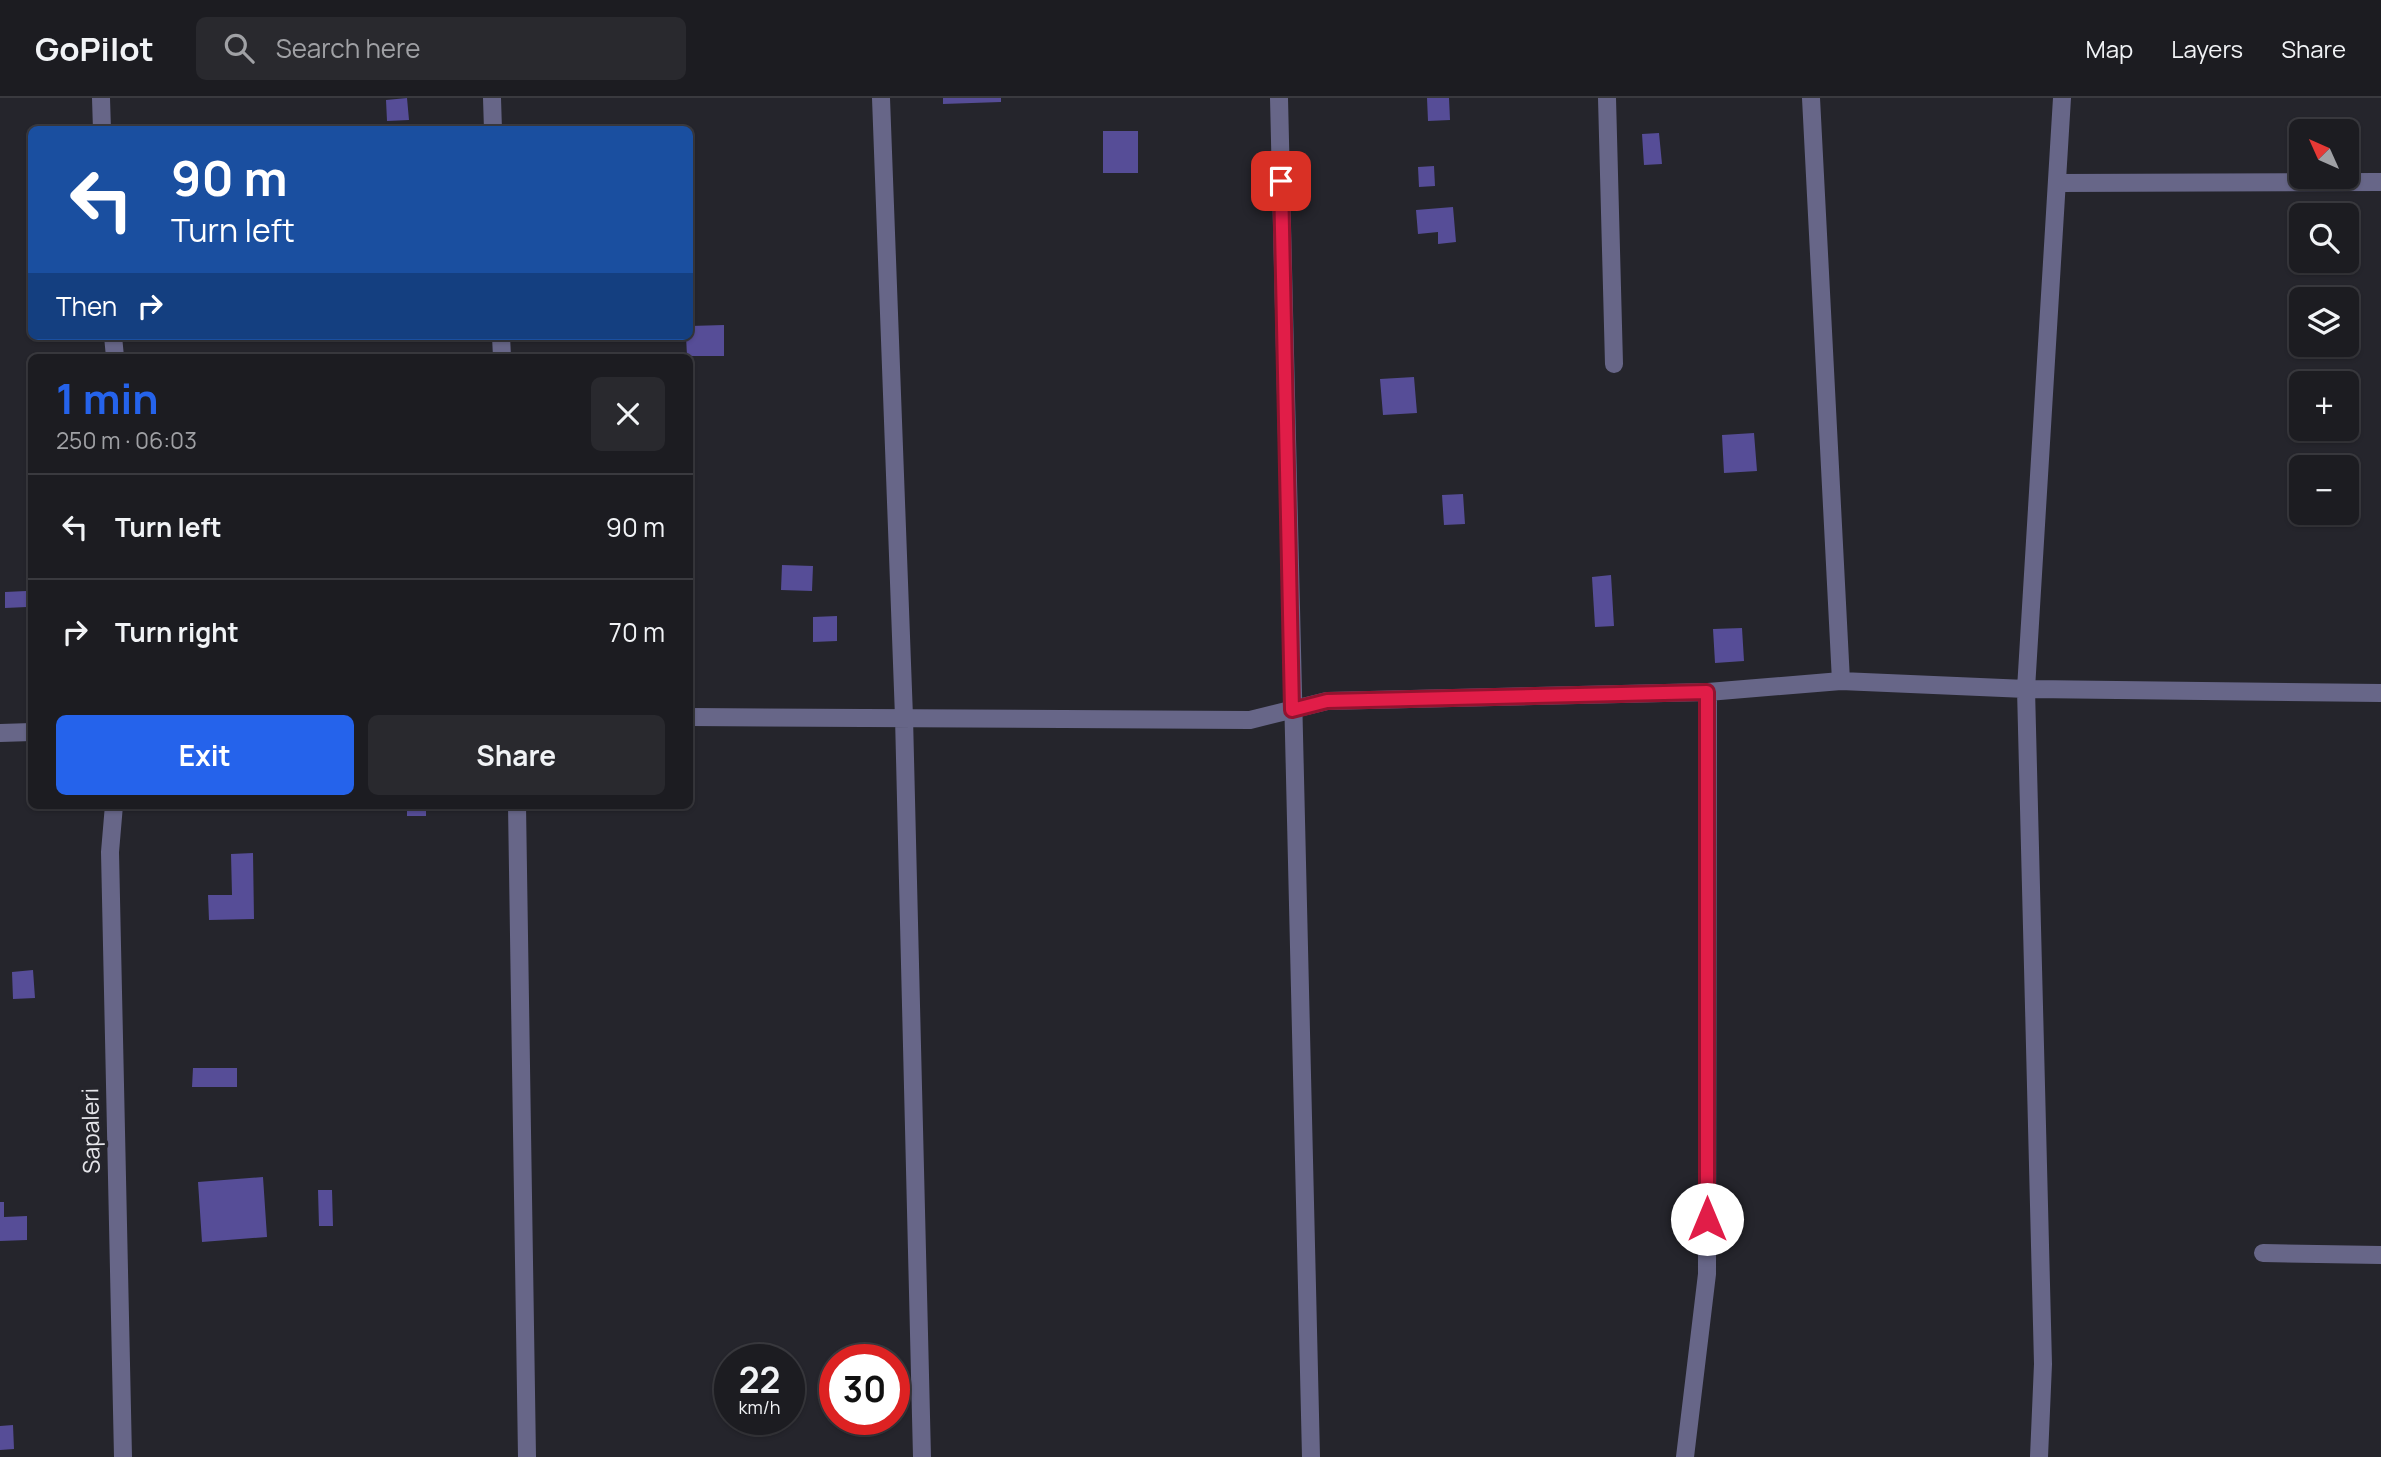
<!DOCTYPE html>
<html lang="en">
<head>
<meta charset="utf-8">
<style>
	body { margin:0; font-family:Manrope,sans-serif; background:#29292e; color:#f1f3f6; height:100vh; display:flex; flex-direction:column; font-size:26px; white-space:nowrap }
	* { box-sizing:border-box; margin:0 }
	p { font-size:23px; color:#a0a1a5 }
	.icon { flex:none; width:38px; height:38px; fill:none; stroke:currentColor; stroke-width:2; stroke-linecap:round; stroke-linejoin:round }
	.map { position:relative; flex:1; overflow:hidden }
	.side { position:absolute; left:28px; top:256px; width:665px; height:455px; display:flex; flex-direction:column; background:#1c1c21; border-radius:10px; box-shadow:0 2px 5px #0004,0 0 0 2px #3a3a3f }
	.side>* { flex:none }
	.hud { position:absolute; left:28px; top:28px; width:665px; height:214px; border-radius:10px; box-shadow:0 2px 5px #0004,0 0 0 2px #3a3a3f; background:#1a4fa0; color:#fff; overflow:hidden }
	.needle { width:46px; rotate:315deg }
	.controls { position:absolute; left:2289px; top:21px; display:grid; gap:14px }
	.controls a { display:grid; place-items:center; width:70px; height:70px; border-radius:10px; background:#1c1c21; box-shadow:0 2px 5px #0004,0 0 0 2px #3a3a3f; font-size:35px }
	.speed { position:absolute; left:714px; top:1246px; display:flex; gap:14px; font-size:35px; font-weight:700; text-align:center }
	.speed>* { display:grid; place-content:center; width:91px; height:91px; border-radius:50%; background:#1c1c21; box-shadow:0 2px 5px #0004,0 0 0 2px #3a3a3f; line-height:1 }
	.speed small { font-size:18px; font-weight:400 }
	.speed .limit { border:10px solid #d22; background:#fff; color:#111 }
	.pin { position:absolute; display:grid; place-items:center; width:60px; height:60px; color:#fff; margin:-30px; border-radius:14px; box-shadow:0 4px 10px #0006 }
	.me { position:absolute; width:77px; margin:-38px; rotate:0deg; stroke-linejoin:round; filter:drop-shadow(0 0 5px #0008) }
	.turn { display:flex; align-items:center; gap:24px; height:147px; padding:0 28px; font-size:32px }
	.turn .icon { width:91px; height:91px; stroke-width:2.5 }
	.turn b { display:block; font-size:49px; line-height:60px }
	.then { display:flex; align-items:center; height:66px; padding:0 28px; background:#0003; gap:14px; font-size:26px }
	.round { display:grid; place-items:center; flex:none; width:74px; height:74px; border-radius:10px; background:#29292e }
	.summary { display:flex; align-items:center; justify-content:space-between; height:119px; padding:0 28px }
	h1 { font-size:42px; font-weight:700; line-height:52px; color:#2563eb }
	.action { display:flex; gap:14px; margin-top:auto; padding:14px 28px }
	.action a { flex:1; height:80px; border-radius:10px; background:#2563eb; color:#fff; font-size:28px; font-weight:700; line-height:80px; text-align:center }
	.action a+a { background:#29292e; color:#f1f3f6 }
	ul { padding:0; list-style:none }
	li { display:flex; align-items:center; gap:21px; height:105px; padding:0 28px; border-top:2px solid #3a3a3f }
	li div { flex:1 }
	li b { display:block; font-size:26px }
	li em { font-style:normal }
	header { display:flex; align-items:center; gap:42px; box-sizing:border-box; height:98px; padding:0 35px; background:#1c1c21; border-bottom:2px solid #3a3a3f }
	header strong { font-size:33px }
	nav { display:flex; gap:38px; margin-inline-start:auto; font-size:24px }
	.search { width:490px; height:63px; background:#29292e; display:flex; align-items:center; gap:18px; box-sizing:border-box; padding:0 24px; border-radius:10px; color:#a0a1a5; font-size:26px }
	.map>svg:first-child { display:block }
	.building { fill:#564d97 }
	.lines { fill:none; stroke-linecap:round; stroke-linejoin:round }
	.minor { stroke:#676688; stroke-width:18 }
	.route-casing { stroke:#92132f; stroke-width:18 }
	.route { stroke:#e11d48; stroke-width:12 }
	.labels { text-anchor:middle; stroke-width:7; stroke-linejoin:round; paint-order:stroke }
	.street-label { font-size:23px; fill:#e5e5ea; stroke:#25252c }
</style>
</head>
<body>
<header>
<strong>GoPilot</strong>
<div class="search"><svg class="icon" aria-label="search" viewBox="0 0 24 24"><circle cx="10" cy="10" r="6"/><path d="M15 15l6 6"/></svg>Search here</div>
<nav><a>Map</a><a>Layers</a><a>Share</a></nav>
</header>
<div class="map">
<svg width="2381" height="1359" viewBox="0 0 2381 1359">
	<rect width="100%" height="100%" fill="#25252c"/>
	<!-- building -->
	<path class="building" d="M407,0L409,22L387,23L386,2Z
		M943,0H1001V4L943,6Z
		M1427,0H1449L1450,22L1428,23Z
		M1103,33H1138V75H1103Z
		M1659,35L1662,66L1644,67L1642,36Z
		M1434,68L1435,88L1419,89L1418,69Z
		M1453,109L1456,144L1438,146V134L1418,136L1416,112Z
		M724,227V258H687L686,238H690V228Z
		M1414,279L1417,315L1383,317L1380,281Z
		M1754,335L1757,373L1724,375L1722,337Z
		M1463,396L1465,426L1444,427L1442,397Z
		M782,467L813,468L812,493L781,492Z
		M1611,477L1614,528L1595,529L1592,479Z
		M26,493L27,509L5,510V494Z
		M837,518V543L813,544V519Z
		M1742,530L1744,563L1715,565L1713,531Z
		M407,707H426V718H407Z
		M253,755L254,821L209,822L208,797H232L231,756Z
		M33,872L35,900L13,901L12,874Z
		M193,970H237V989H192Z
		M263,1079L267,1139L202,1144L198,1084Z
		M318,1092H332L333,1128H319Z
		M0,1104H4V1119L27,1118V1142L0,1143Z
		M13,1327L14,1351L0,1352V1328Z"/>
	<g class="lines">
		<!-- minor -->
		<path class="minor" d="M101,0L102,32
			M492,0L493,32
			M881,0L904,619L922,1359
			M1279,0L1311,1359
			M1607,0L1614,266
			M1811,0L1841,583
			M2058,85L2381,84
			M113,238L115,259
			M501,238L502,259
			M690,619L1250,622L1327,603L1708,594L1841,583L2026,591L2381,595
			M0,635L32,634
			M114,707L110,754L123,1359
			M517,707L527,1359
			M2263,1155L2381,1157
			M1685,1359L1707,1176L1708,594
			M2039,1359L2043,1266L2026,591L2062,0"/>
	</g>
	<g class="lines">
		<!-- route casing -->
		<g class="route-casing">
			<path id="route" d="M1281,83L1292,612L1327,603L1707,594V1121"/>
		</g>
		<!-- route -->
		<use href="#route" class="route"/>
	</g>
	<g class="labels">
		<!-- street labels -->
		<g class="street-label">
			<text transform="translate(91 1033) rotate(-91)" y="8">Sapaleri</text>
		</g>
	</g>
</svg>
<div class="controls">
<a><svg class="needle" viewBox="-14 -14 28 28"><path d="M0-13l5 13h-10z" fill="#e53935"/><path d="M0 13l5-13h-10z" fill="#a0a1a5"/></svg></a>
<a><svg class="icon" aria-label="search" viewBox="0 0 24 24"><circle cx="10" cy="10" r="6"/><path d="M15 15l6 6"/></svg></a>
<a><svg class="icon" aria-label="layers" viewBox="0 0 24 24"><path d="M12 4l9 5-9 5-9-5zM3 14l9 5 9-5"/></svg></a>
<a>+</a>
<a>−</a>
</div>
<div class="speed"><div>22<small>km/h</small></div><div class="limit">30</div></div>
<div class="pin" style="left:1281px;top:83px;background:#d93025"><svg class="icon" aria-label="arrive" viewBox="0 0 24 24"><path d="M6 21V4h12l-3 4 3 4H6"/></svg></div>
<svg class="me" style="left:1707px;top:1121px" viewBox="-20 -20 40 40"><circle r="19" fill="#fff"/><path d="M0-13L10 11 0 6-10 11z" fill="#e11d48"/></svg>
<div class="hud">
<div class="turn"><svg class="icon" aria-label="left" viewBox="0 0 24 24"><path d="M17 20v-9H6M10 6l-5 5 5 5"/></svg><div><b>90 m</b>Turn left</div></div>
<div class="then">Then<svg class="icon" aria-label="right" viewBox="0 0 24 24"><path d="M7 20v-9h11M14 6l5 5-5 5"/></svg></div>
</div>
<section class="side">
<div class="summary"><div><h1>1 min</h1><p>250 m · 06:03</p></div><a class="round"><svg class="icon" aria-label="close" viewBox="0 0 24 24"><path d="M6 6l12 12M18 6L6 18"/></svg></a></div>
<ul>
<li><svg class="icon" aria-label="left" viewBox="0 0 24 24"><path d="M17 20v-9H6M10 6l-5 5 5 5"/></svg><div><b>Turn left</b></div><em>90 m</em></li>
<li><svg class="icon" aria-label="right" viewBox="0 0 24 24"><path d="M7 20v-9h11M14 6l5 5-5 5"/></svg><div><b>Turn right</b></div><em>70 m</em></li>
</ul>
<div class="action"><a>Exit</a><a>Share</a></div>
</section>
</div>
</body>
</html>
